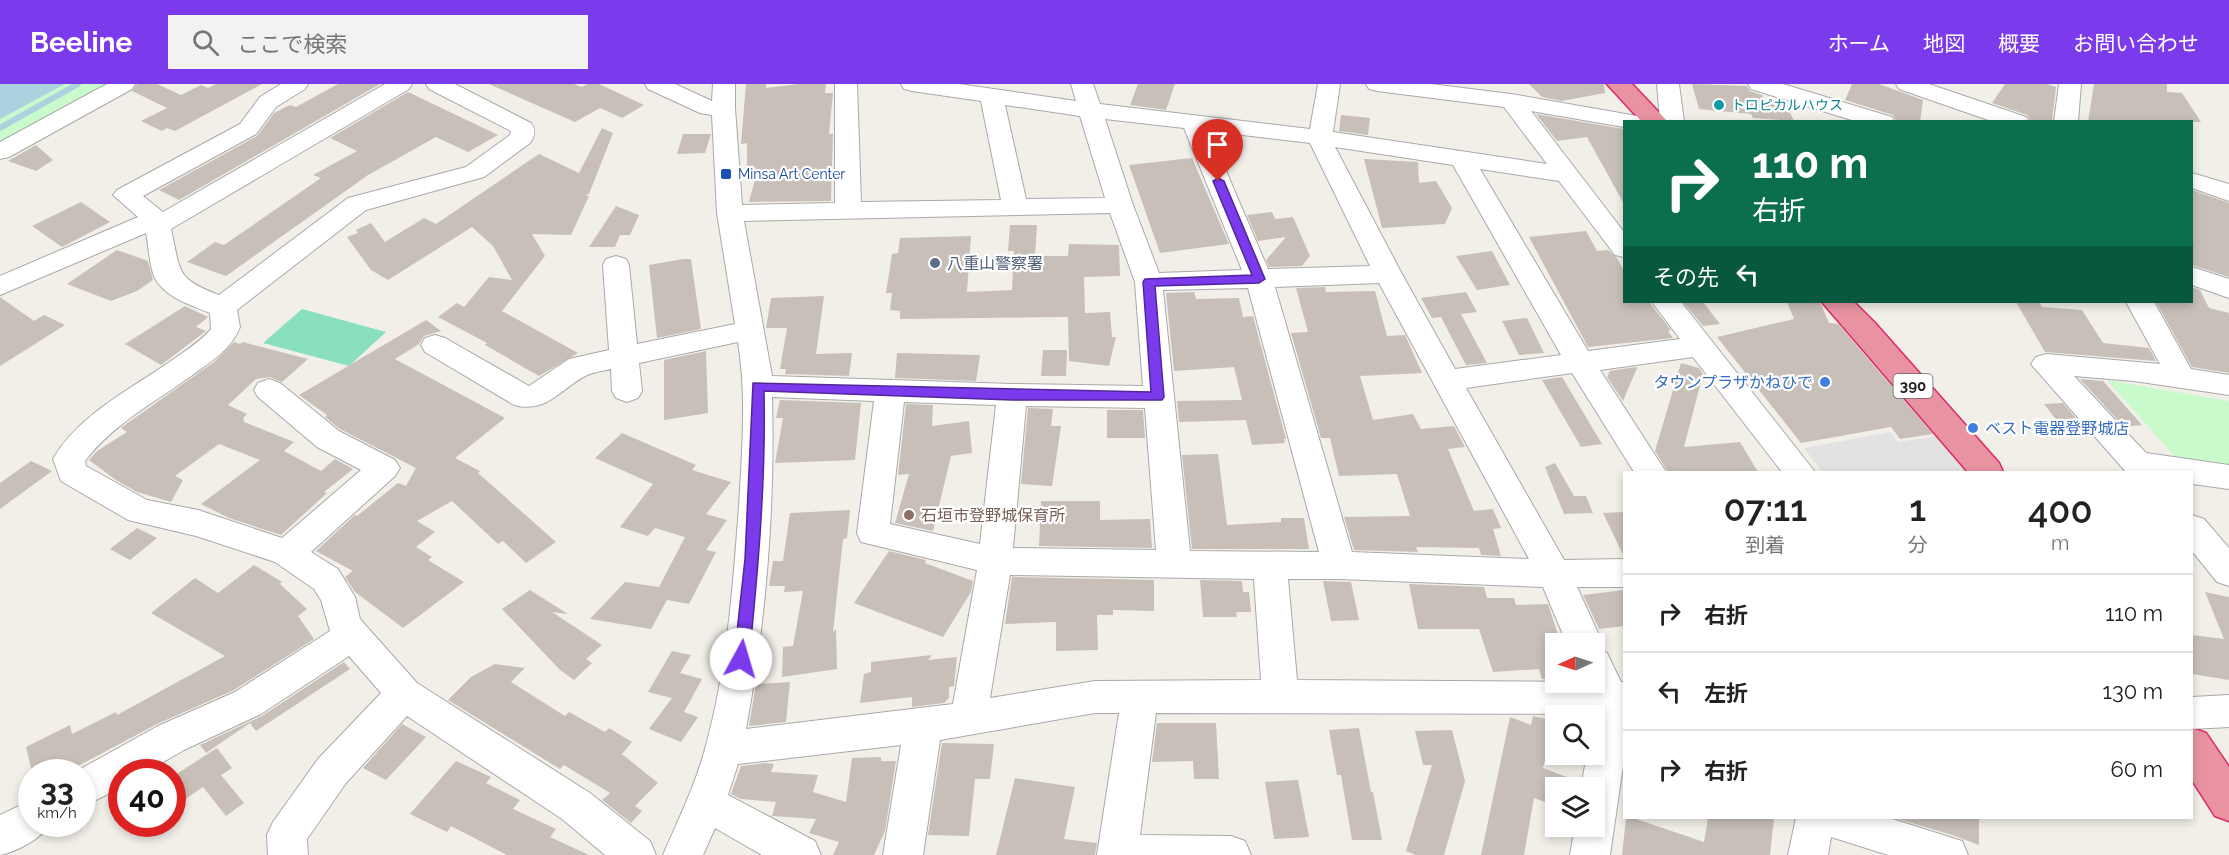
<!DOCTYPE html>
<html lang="ja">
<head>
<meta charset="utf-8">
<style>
	body { margin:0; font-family:Raleway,"Noto Sans JP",sans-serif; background:#f2f2f2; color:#222; height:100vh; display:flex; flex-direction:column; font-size:22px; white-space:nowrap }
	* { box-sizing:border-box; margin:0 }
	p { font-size:20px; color:#767676 }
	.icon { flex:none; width:33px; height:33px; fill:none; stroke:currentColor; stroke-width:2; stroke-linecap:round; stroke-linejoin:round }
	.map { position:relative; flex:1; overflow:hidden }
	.panel { position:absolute; left:1623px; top:387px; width:570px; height:348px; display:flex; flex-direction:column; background:#fff; border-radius:0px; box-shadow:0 3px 9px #0003 }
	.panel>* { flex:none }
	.top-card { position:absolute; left:1623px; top:36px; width:570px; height:183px; border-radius:0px; box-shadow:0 3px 9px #0003; background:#0b6e4f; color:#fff; overflow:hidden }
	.needle { width:39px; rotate:267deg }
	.fabs { position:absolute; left:1545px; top:549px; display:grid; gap:12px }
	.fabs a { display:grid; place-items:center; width:60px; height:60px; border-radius:0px; background:#fff; box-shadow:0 3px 9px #0003; font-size:30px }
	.speed { position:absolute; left:18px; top:675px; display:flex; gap:12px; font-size:30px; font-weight:700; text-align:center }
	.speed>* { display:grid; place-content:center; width:78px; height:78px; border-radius:50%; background:#fff; box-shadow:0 3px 9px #0003; line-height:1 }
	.speed small { font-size:15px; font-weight:400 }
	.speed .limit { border:9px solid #d22; background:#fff; color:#111 }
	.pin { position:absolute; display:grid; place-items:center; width:51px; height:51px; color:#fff; margin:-62px -26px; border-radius:50% 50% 50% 0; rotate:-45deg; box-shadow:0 0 6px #0007 }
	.pin .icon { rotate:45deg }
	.me { position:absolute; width:66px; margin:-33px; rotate:6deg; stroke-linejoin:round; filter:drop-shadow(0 0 4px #0008) }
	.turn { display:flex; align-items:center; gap:21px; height:126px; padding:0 30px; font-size:27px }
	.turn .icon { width:78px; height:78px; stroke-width:2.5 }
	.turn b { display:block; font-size:42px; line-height:51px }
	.then { display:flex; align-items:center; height:57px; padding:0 30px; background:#0003; gap:12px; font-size:22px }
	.eta { display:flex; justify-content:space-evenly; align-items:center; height:102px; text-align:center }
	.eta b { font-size:36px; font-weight:600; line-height:42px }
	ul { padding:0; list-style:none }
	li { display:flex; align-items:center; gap:18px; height:78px; padding:0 30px; border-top:2px solid #e0e0e0 }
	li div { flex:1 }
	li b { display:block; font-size:22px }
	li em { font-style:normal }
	header { display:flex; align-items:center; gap:36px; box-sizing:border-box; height:84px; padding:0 30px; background:#7c3aed; color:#fff }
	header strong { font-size:28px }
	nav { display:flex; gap:33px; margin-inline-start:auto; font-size:21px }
	.search { width:420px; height:54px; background:#f2f2f2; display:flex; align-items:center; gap:15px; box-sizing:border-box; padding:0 21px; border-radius:0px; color:#767676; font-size:22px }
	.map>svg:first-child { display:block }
	.park { fill:#c8facc }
	.pitch { fill:#88e0be }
	.parking { fill:#e2e2e2 }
	.water { fill:#aad3df }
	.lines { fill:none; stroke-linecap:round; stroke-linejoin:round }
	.stream { stroke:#aad3df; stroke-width:6 }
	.building { fill:#c7bfb8 }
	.minor-casing { stroke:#a9a9a9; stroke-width:2 }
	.highway-casing { stroke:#dc2a67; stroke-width:3 }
	.minor { fill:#fff; fill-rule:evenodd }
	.highway { fill:#e892a2; fill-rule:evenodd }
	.route { fill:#7c3aed; stroke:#51269a; stroke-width:1.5 }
	.culture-dot { fill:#0f9aa8; stroke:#fff; stroke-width:2 }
	.transit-dot { fill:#1a4fb4; stroke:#fff; stroke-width:2 }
	.service-dot { fill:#5c6f8a; stroke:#fff; stroke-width:2 }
	.shop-dot { fill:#3f7fe0; stroke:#fff; stroke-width:2 }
	.education-dot { fill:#8d6e63; stroke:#fff; stroke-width:2 }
	.labels { text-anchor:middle; stroke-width:4.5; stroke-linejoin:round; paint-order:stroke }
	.far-culture-label { font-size:14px; fill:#0d838f; stroke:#fff; text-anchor:start }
	.far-transit-label { font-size:14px; fill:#164399; stroke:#fff; text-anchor:start }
	.shield { fill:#fff; stroke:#646464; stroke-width:1.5 }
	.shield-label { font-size:15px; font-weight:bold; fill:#222 }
	.service-label { font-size:16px; fill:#4e5e75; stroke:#fff; text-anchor:start }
	.shop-label { font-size:16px; fill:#366cbe; stroke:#fff; text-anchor:end }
	.education-label { font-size:16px; fill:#785e54; stroke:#fff; text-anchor:start }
</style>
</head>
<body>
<header>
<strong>Beeline</strong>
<div class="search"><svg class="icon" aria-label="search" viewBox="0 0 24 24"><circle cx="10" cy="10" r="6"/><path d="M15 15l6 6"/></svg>ここで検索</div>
<nav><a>ホーム</a><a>地図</a><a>概要</a><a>お問い合わせ</a></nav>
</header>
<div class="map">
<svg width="2229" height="771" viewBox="0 0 2229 771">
	<rect width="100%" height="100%" fill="#f2efe9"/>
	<!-- park -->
	<path class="park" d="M0,0H106L0,58Z
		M2107,296L2229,317V388L2183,382Z"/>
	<!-- pitch -->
	<path class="pitch" d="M302,225L386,248L349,282L263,259Z"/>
	<!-- parking -->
	<path class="parking" d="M1890,348L1898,358L1944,351L1976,388H1822L1804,364Z"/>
	<!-- water -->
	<path class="water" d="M0,0H65L0,35Z"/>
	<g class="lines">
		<!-- stream -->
		<path class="stream" d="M0,44L78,0"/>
	</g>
	<!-- building -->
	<path class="building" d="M137,0H157L181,11L201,1L208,4L216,0H262L175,47L167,44L162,47L141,37L167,24L132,7Z
		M338,0H380L179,116L159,106L257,52L274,29L290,21L296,23Z
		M489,0H574L582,3L587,0H599L644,21L622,34L600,24L575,38Z
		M746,0H766V4L799,0H826L825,9H833L829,50H833L831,117L749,118L756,92L747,93V59L741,60Z
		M1138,0H1175L1166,26L1130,21Z
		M1529,0H1604L1605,9L1562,17L1542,13Z
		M1692,0L1747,2L1750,7L1762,11L1766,18L1786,19L1794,37L1753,34L1751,30L1699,25Z
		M1852,0H1879L1923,16L1920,38H1897L1893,31L1845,16Z
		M2005,0H2047L2056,3L2052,38H2031L2027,31L1992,19Z
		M2094,0H2167V8L2182,9L2201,38H2088Z
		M408,8L498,51L468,68L436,53L368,91L226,192L187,178L215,158L224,161L321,94L313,91L357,67L330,54Z
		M1536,30L1624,45V120L1587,53L1557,57Z
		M1341,31L1370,34L1368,51L1339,47Z
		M602,44L613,49L589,110L585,111L589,112L571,151L532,150L545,172L502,227L578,269L539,292L485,261L487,259L438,233L457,219L464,223L489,193L512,196L493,162L472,143L388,196L371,186L347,153L358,149L356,146L371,139L385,158L424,134L436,140L539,70L579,89Z
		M683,50H711L705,69L677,70Z
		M36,61L53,76L36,87L8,77Z
		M1192,74L1229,160L1160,169L1129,81Z
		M1364,75L1418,78L1419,99L1436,97L1452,124L1445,140L1382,144Z
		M2192,106L2229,119V193L2192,181Z
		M81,118L110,138L62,163L32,142Z
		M616,122L639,131L630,151H620L615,163H589Z
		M1272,128L1275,135L1293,133L1310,172L1302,182L1269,183L1266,176L1286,153L1258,157L1247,131Z
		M1010,141H1037L1035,172H1068L1069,160L1119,161L1120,192L1084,193L1085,229L1110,228L1112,253H1116L1109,282L1069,277L1068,233L900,235V227L890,226L892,209H886L892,170L898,169L900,154L971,152L967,208L1012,206L1014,167H1008Z
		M1586,147L1597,167L1608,166L1617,174L1624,187V218H1649L1671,246L1668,247L1673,254L1588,263L1529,153Z
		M117,166L148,177L153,196L137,207L111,217L67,200Z
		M1492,167L1510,201L1477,206L1456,172Z
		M683,175H691L701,245L657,254L649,181Z
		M1325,203L1326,208L1375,207L1387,252L1405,251L1422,289L1360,292L1373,336L1413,330L1421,345L1454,342L1465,363L1448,365L1474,427L1493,425L1501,444L1493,445L1501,472L1481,471L1479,464L1416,463L1418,468L1354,466L1344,433L1410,432L1397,390L1339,392L1330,354H1321L1291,249L1308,248L1296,204Z
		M2192,203L2200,206L2209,224L2229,229V289L2192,283L2156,218H2192Z
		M1194,208L1196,215L1239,214L1243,233L1253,232L1286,355H1284L1285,359L1252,361L1246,336L1179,338L1177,317L1242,316L1234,283L1174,287L1166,209Z
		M1466,208L1477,228L1461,230L1487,279L1466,281L1441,233L1432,234L1421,214Z
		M824,212L816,270L852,269L849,292L785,290L786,285H780L787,244H766L771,214Z
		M0,213L34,237L44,231L65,241L0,282Z
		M1683,218H1703L1720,240L1703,242Z
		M1787,218H1820L1829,239L1838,240L1933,350L1900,355L1891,343L1801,359L1717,253L1794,235Z
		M2016,218H2039L2042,223L2082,226L2103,259L2149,264L2156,277L2045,268Z
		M185,222L208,233L196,243L206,247L161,281L125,260Z
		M1527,234L1544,269L1519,271L1502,237Z
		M426,236L441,247L424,252L419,260L395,275L505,334L455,374L480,387L478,389L556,458L526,479L503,457L498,460L452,417L417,437L435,448L416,463L432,473L428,476L464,498L403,544L355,508L345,493L353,487L316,467L355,431L357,432L398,399L406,402L416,384L340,345L325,333L327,331L299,311Z
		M234,258L240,260L243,258L308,275L282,298L270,293L256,295L228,321L247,330L243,334L244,338L294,358L284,367L321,387L335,375L353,385L324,408L327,409L281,451L229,434L201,420L260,376L219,360L175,392L183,396L171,418L137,408L116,396L89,376L97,367L127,348L121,344L122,343L214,278Z
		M1043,266H1067L1066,292H1041Z
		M706,267L708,329L664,336V276Z
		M897,269L980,271L976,297L895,294Z
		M1681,279L1699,284L1703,290L1684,363L1740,358L1758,388H1668L1655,367Z
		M1636,283L1637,284L1623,317L1607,293L1610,287Z
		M1562,293L1565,298L1602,360L1581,363L1542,296Z
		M2080,295L2103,297L2142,341L2124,343Z
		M780,316L861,319L855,376L775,379L783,334H776Z
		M2063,319L2085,345L2079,346L2072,337L2058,338L2044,320Z
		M906,320L933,321L932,342L969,337L972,369L951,372L933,447L895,439L909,390L898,391Z
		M1028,324L1053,325L1051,342H1061L1052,402L1021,400Z
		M1107,326H1143L1145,354H1107Z
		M622,349L696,381L692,386L731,398L706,430L727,436L706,466L716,468L689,520L667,516L651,545L590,535L625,498L659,503L685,453L655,444L648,452L620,443L653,400L595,374Z
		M1218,370L1227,441L1281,438V434H1304L1309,465H1192L1182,371Z
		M31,377L52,387L0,425V399Z
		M1555,379L1574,412H1586L1593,429L1564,430L1545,383Z
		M1041,417H1100V436L1150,435L1152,464L1039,462Z
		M850,426L847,454L843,455L833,548L836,545L837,585L782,593L783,563L793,562L803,507L784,508L785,502H769L773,477H783L790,429Z
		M1624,428V473L1603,429Z
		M137,444L157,454L130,476L110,465Z
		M889,467L926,476L925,479L973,497L971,508L943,553L854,519Z
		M254,481L282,498L280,500L307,525L298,532L314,555L234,606L157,640L80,681L73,688H32L26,663L70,641L72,650L116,628L117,631L225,572L151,529L195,494L218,509Z
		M1012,493L1154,496V527L1113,526V531H1097L1098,566L1056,567V538L1005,540Z
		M1200,496L1242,497L1243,508H1249L1251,528H1236L1237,533H1203Z
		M1323,497L1351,498L1359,536L1331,537Z
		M1409,500L1484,503L1487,514H1514L1516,521L1548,520L1561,560H1556V595H1542L1539,585L1493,588L1479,545H1418Z
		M530,506L568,530L552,528L602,561L586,575L592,579L574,596L560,586L502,525Z
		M1624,506V542L1599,545L1583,511Z
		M2205,508L2229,513V596L2192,590V551L2224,555Z
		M672,567L691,571L680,589L702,595L684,628L698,633L681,658L649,645L672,614L648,608Z
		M932,571L928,576L957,573L954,602L949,603V614L944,619L912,623V613L860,619L864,590L871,588V578Z
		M344,578L350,585L256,647L250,639L206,669L200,661L262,632Z
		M495,580L525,584L511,598L565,632L569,628L605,648L609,644L632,658L622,670L658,699L635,722L642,727L631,739L602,716L610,709L564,681L560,685L448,616L471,593Z
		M790,598L786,638L749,642L756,600Z
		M1533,632L1555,637L1543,684L1580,698L1579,704H1556V722L1534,714L1524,771H1481L1510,633L1531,641Z
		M1157,639H1216L1219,695H1194L1193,677L1152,678Z
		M402,640L426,653L386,696L363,684Z
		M1359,644L1371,708H1373L1382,756H1352L1341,691H1337L1329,646Z
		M1452,646L1465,697L1444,771H1416L1406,767L1432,681H1423L1415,647Z
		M942,659L994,660L990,695H975L969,752L928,751Z
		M217,664L232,684L221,691L244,719L226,732L203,703L172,724V693Z
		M881,673V677H896L885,747L874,771H833L839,758L809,749L816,735L772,732L776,718L741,715L731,710L741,682L765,679L774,680L771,688L818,691L813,708L846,718L852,674Z
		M456,677L491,693L486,699L520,716L513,725L556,745L550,753L589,771H507L451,742L447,748L410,730Z
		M1015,694L1075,703L1064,755L1097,759L1095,771H996Z
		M1298,696L1309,753L1274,755L1265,698Z
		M1626,734H1633L1704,758L1708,734H1774L1770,771H1622Z
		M1895,734H1979V761L1952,751Z"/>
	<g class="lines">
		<!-- minor casing -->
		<g class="minor-casing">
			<path id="minor" d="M107,0H135L132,5L9,73L0,75V58Z
				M281,0H308L305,5L276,23L256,50L143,112L163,128L385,0H412L409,5L171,145C181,189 175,194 219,211L348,114L466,83L510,51L511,47L429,5L426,0H455L531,39C536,46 535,52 530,59L484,93L366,126L237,226L240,243C231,266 210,278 191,292C155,318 112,341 85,377L86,382L147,416L198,426L282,454L361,386L317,363L258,313L254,306L258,299L269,295L280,299L339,347L395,376L400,384L395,392L311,468L338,485L355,513L360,535L417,599L590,709L650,757L656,771H605L562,735L407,632L346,699L307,755L308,771H268L267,751L273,738L318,675L381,609L349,572L261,630L184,666L146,688H122V703L82,723V688H75L158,642L235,608L330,547L321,516L314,505L275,478L196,452L128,436L61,397L53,375C78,331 131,305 171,277C185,267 200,258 211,245L210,229C191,221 163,213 154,192C149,179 149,163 146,149L0,211V192L138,133L113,111L117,106L240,40L260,13Z
				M645,0H675L712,17L713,0H735V24L742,121L835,119V0H857L861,118L1001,116L981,17L912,7L904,5L901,0H959L1076,17L1071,0H1093L1100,20L1310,45L1318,0H1340L1333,48L1547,80L1504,23L1377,7L1369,5L1366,0H1431L1511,10L1643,33L1646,38H1624V43L1531,27L1624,148V173L1615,171L1559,97L1480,85L1588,267L1680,255L1652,218H1681L1815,388H1782L1693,273L1600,286L1666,388H1634L1572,289L1466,304L1564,476L1624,475V503H1577L1603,560L1600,567L1607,569L1621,598H1624V675L1610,771H1570L1575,742H1594V704H1581L1587,670H1594L1593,630L1156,629L1140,751L1231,752L1245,757L1251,771H1097L1119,629H1095L940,656L923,771H883L901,661L738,680L728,711L815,757L821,771H762L715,744L703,771H663C678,736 695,702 705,665C727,587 733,503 739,422C742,368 747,312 738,258L639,279L642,307L638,314L627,318L616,314L612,307L611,285C603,287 594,288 587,291C561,304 547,330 514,321L425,268L421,261L425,254L435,251L445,254L529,302L569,275L609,266L603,181L606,175L616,172L626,175L629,181L637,260L735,240L717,129L712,31L700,29L648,5ZM1005,21L1080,32L1105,114L1026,115ZM1105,35L1184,44L1242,186L1159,189L1133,121ZM1209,47L1310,59L1370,182L1268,185ZM1335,63L1453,81L1561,271L1455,285L1402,190ZM1110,129L1135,198L1143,302L1012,300L772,292L744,137ZM1379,199L1529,475L1352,468L1275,203ZM1248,204L1319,468L1190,467L1163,206ZM772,313L874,317L857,449L861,458L977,486L953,620L746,645C766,536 775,425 772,313ZM904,318L996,321L980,460L890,440ZM1026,322L1145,324L1156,466L1013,464ZM1010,491L1254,495L1261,596L1095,597L990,614ZM1288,495H1339L1543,503L1567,560H1594V598L1297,596Z
				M1657,0H1679L1684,38H1660Z
				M1748,0H1783L1892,33L1895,38H1858L1751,5Z
				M1896,0H1929L2026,33L2029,38H1994L1899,5Z
				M2059,0H2081L2078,38H2054Z
				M2192,89L2229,100V117L2192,104Z
				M2192,183L2229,195V214L2192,201Z
				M2126,218H2154L2191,285L2229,291V311L2134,297L2074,292L2146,369L2229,381V405L2192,400V388H2126L2031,280L2036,273L2046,270L2160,280Z
				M2192,431L2204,435L2229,464V502L2217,498L2192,467Z
				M2229,611V643L2192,645V613Z
				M32,716V740H49C43,754 16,768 0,771V731Z
				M1796,734H1889L1962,757L1968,771H1888L1831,753L1828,771H1788Z"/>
		</g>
		<!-- highway casing -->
		<g class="highway-casing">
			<path id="highway" d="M1607,0H1632L1668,38H1642Z
				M1822,218H1854L1875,239L1999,379L2003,388H1968Z
				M2192,644L2206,649L2229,683V737L2215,732L2192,696Z"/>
		</g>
		<!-- minor -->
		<use href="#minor" class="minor"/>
		<!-- highway -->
		<use href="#highway" class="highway"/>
	</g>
	<!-- route -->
	<path class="route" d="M1218,94L1224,97L1265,195L1259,199L1155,202L1164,313L1162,316H1012L764,307C766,397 758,486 749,575L747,579L741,581L736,579L734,575L745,475L753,299L1151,308L1143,198L1145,195L1252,191L1213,97Z"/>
	<!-- markers -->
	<circle class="culture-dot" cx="1719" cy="21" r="6"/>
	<rect class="transit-dot" x="720" y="84" width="12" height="12" rx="3"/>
	<circle class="service-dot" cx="935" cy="179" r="6"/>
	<g class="shop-dot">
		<circle cx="1825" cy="298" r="6"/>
		<circle cx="1973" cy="344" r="6"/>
	</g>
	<circle class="education-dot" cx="909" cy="431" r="6"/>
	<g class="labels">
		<!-- far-culture labels -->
		<g class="far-culture-label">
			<text x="1731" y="26">トロピカルハウス</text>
		</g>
		<!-- far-transit labels -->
		<g class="far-transit-label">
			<text x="738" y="95">Minsa Art Center</text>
		</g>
		<!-- shield labels -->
		<rect class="shield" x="1893.5" y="290" width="39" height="24" rx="4.5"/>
		<g class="shield-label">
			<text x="1913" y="307">390</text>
		</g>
		<!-- service labels -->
		<g class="service-label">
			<text x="947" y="185">八重山警察署</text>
		</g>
		<!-- shop labels -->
		<g class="shop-label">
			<text x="1813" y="304">タウンプラザかねひで</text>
			<text x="1985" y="350" text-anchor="start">ベスト電器登野城店</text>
		</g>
		<!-- education labels -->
		<g class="education-label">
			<text x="921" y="437">石垣市登野城保育所</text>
		</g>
	</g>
</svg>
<div class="fabs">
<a><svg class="needle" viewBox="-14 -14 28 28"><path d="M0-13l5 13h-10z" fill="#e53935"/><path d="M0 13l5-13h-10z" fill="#767676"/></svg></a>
<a><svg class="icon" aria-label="search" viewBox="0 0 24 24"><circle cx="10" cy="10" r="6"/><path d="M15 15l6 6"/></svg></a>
<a><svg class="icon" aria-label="layers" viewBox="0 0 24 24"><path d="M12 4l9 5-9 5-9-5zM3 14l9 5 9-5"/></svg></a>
</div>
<div class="speed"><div>33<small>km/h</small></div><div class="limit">40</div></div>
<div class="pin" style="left:1218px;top:97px;background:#d93025"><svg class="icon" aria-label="arrive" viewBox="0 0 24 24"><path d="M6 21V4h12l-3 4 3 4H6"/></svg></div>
<svg class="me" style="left:741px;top:575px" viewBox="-20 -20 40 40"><circle r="19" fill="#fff"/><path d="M0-13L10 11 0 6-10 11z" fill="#7c3aed"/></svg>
<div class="top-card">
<div class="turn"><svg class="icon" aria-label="right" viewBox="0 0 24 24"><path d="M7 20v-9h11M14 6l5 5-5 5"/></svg><div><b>110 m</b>右折</div></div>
<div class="then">その先<svg class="icon" aria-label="left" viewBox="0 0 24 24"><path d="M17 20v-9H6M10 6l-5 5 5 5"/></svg></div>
</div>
<section class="panel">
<div class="eta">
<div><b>07:11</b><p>到着</p></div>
<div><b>1</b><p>分</p></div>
<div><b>400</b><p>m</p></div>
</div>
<ul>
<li><svg class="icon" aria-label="right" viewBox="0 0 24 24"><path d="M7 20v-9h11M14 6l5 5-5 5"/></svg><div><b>右折</b></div><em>110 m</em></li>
<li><svg class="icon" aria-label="left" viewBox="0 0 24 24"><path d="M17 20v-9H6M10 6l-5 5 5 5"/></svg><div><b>左折</b></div><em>130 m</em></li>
<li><svg class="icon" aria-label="right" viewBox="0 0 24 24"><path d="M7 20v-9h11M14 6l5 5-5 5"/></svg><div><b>右折</b></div><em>60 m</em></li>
</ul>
</section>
</div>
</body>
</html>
